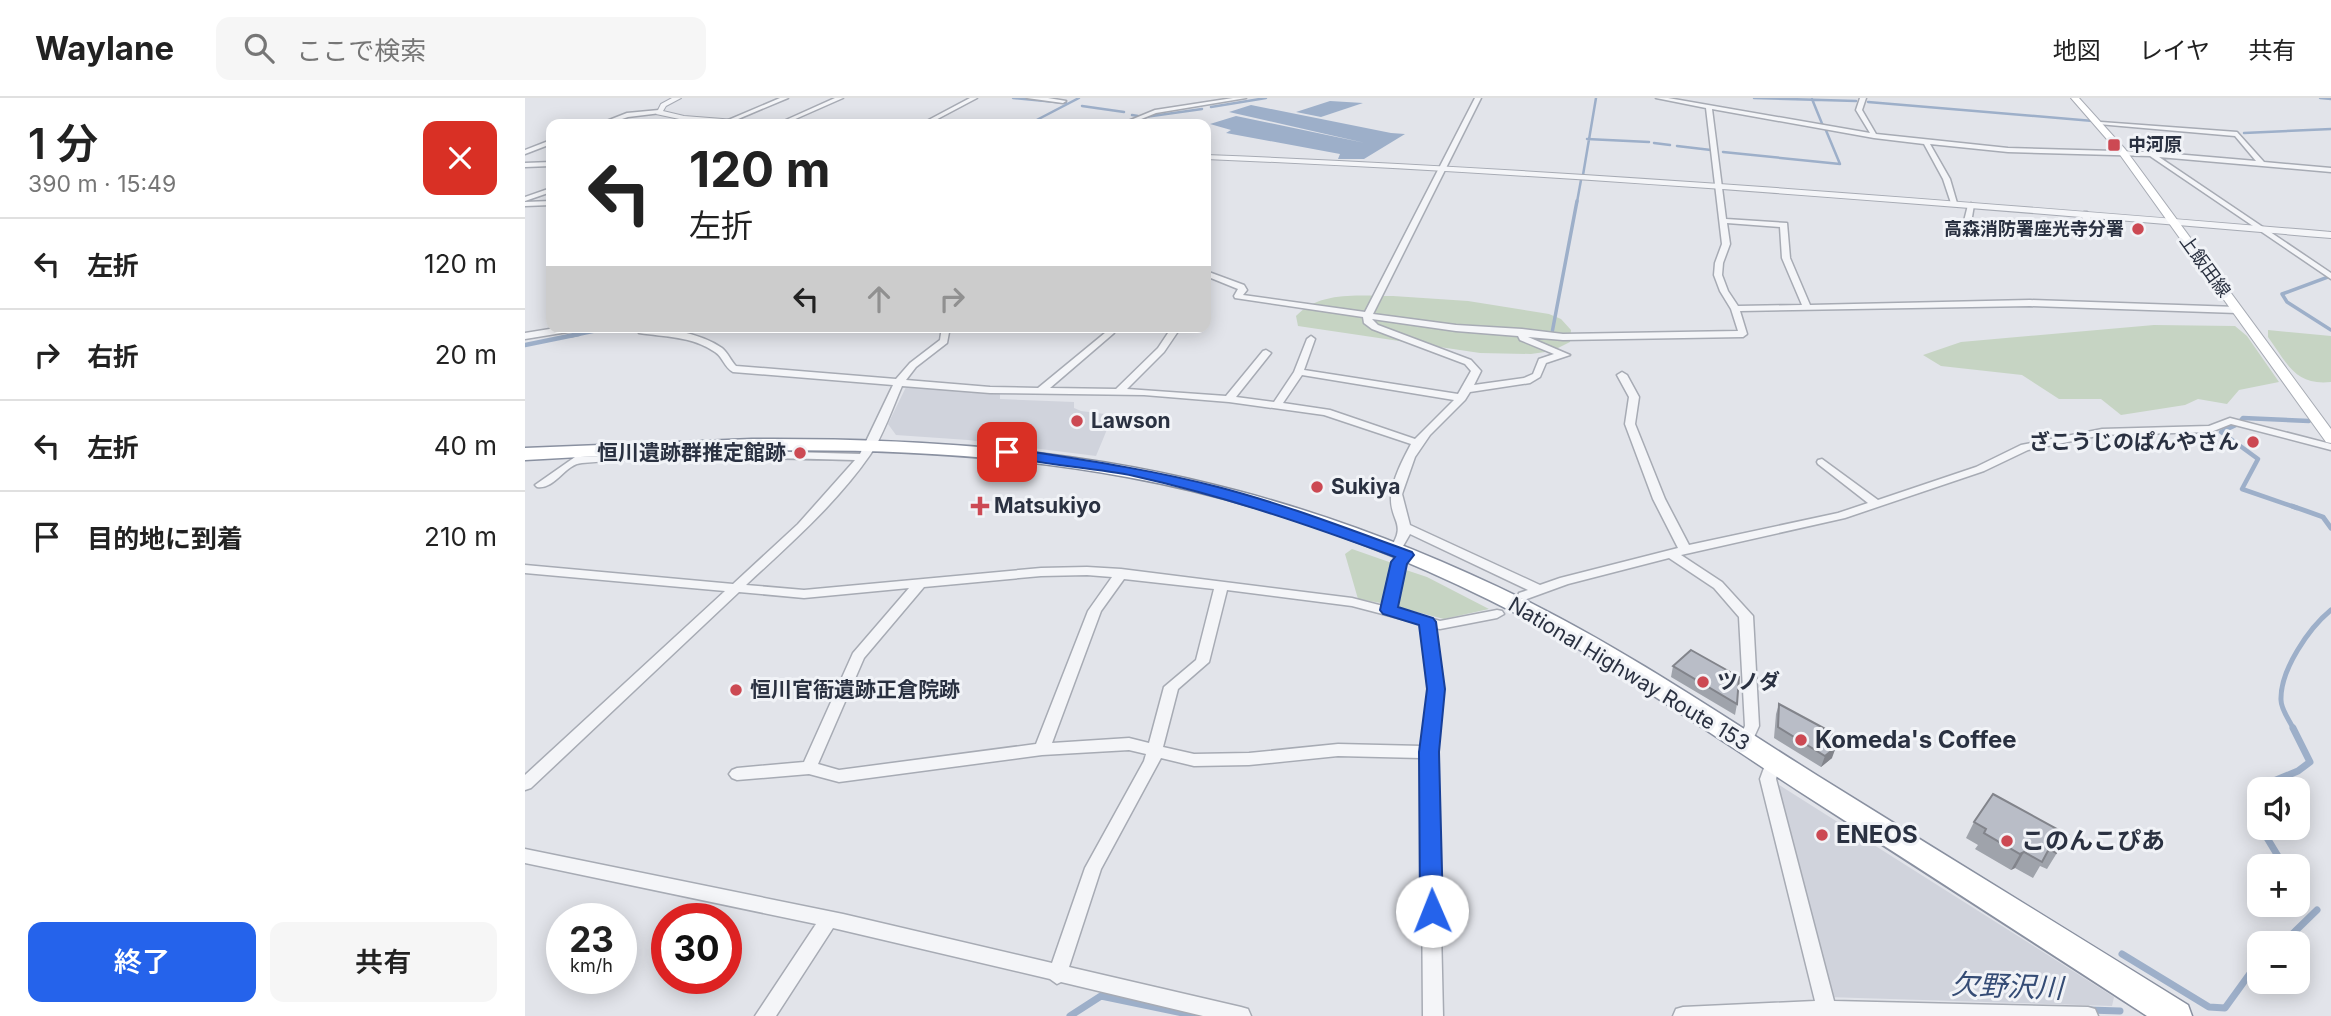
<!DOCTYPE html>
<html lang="ja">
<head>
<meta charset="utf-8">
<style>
	body { margin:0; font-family:Inter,"Noto Sans JP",sans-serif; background:#f6f6f6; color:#222; height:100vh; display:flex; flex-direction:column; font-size:26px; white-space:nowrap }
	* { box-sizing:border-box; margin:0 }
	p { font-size:23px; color:#767676 }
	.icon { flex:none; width:38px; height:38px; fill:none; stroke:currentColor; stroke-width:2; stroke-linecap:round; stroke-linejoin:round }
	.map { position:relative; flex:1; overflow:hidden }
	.side { display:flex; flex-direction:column; background:#fff; width:525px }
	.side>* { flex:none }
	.banner { position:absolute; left:21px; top:21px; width:665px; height:214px; border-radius:14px; box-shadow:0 4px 18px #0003; background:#fff; color:#222; overflow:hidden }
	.tools { position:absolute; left:1722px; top:679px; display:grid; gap:14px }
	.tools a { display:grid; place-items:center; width:63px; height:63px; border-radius:14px; background:#fff; box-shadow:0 4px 18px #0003; font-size:35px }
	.speed { position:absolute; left:21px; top:805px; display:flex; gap:14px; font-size:35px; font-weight:700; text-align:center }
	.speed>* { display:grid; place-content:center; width:91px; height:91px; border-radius:50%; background:#fff; box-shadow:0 4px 18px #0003; line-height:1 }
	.speed small { font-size:18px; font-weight:400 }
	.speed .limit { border:10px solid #d22; background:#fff; color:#111 }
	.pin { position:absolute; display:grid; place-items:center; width:60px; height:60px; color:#fff; margin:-30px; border-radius:14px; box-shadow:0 4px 10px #0006 }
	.me { position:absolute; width:77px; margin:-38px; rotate:359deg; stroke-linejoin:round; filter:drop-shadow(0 0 5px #0008) }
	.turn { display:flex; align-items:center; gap:24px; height:147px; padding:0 28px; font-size:32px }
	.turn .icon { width:91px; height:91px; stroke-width:2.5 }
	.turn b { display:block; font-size:49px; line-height:60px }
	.lanes { display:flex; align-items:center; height:66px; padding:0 28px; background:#0003; justify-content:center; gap:35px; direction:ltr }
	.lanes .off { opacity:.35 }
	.round { display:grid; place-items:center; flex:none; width:74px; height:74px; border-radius:14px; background:#f6f6f6 }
	.head { display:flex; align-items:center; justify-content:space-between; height:119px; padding:0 28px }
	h1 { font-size:42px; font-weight:600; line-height:52px }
	.action { display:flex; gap:14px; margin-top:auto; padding:14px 28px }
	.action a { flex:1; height:80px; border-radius:14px; background:#2563eb; color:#fff; font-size:28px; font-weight:600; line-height:80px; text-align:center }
	.action a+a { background:#f6f6f6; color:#222 }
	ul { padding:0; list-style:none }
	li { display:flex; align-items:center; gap:21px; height:91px; padding:0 28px; border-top:2px solid #e0e0e0 }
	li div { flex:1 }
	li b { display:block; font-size:26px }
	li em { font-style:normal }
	header { display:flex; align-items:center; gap:42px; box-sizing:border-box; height:98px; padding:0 35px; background:#fff; border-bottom:2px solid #e0e0e0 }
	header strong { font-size:33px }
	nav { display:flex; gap:38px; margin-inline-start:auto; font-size:24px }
	.search { width:490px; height:63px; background:#f6f6f6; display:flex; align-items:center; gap:18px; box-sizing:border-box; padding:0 24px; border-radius:14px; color:#767676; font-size:26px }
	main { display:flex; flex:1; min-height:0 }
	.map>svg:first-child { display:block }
	.built { fill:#d0d3dc }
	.green { fill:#c6d4c3 }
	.water { fill:#9dafc9 }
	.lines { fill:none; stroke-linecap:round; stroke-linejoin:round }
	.stream-far4 { stroke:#9dafc9; stroke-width:2.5 }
	.stream-far3 { stroke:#9dafc9; stroke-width:3.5 }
	.stream-far2 { stroke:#9dafc9; stroke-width:4.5 }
	.stream-far1 { stroke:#9dafc9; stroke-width:5 }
	.stream { stroke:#9dafc9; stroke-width:7 }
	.minor-casing { stroke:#a7abb4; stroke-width:3 }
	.tertiary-casing { stroke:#a7abb4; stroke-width:2 }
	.secondary-casing { stroke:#a7abb4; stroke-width:2 }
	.trunk-casing { stroke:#8990a0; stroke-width:3 }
	.minor { fill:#f4f5f8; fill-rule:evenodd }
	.tertiary { fill:#f4f5f8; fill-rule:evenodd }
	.secondary { fill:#fff; fill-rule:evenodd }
	.trunk { fill:#fff; fill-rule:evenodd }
	.wall { fill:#9fa3ab }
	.shaded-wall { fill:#82848b }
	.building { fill:#b9bdc7; stroke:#82848b; stroke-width:2 }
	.route { fill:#2563eb; stroke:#184099; stroke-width:2 }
	.poi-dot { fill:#cc4953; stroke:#f1f3f7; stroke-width:2.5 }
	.labels { text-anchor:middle; stroke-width:6; stroke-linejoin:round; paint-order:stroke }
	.far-poi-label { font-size:18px; font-weight:bold; fill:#2a3141; stroke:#f1f3f7; text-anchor:start }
	.far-street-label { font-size:18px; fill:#2a3141; stroke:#f1f3f7 }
	.poi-label { font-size:21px; font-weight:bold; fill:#2a3141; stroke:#f1f3f7; text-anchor:start }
	.street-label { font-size:21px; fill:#2a3141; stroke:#f1f3f7 }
	.near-poi-label { font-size:24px; font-weight:bold; fill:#2a3141; stroke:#f1f3f7; text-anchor:start }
	.near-water-label { font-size:28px; font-style:italic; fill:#354c75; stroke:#f1f3f7 }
</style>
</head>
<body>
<header>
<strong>Waylane</strong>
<div class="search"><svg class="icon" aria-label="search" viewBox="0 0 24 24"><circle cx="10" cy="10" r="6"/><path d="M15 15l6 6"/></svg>ここで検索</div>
<nav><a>地図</a><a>レイヤ</a><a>共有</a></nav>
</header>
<main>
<section class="side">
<div class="head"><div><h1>1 分</h1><p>390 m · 15:49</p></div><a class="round" style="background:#d93025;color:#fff"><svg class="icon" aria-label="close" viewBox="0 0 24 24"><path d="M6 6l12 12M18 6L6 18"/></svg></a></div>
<ul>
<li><svg class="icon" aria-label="left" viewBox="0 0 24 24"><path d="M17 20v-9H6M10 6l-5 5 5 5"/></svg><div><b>左折</b></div><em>120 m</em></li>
<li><svg class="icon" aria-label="right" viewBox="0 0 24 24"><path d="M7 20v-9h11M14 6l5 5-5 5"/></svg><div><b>右折</b></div><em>20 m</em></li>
<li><svg class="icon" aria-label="left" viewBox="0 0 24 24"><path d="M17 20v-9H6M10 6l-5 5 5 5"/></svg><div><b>左折</b></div><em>40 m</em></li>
<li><svg class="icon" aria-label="arrive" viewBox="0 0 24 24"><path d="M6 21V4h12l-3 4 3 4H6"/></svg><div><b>目的地に到着</b></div><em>210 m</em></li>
</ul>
<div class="action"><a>終了</a><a>共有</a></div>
</section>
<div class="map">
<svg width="1806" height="918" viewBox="0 0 1806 918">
	<rect width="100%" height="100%" fill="#e2e4ea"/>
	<!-- built -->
	<path class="built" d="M381,289L475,293V301L549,304V310L556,313L588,317L571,358L443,342L371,337L363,326Z
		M1248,683L1589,899L1587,908L1302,899Z"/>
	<!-- green -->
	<path class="green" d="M868,198L943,203L1024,216L1036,221L1046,232L1045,244L1027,253L1006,256L955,255L773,228L771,218C796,192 835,198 868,198Z
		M1629,227L1710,228L1722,238L1754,284L1714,292L1702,306L1673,301L1660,307L1596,317L1576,301H1534L1497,277L1416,268L1398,257L1436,244Z
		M1743,232L1806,238V284C1770,288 1762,265 1743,239Z
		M827,451L867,465L861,500L856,505L833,501L820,456Z
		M881,472L902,479L964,511L919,521L872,509L877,473Z"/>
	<!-- water -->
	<path class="water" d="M805,3L838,5L796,19L771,14Z
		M726,7L866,35L880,36L839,61H813L815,56L701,35L706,32L685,26L711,18L840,45L704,14Z"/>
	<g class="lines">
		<!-- stream-far4 -->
		<path class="stream-far4" d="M488,0L541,5
			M1229,0L1331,3
			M1795,0L1806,1
			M1287,1L1298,28
			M1343,4L1568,23
			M557,8L599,14
			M686,9L741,0
			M607,17L613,18
			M620,19L677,11
			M504,26L554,0
			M1719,35L1806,31
			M1062,41L1124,44
			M1129,45L1145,47
			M1152,48L1186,52
			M1198,54L1315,66L1300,30
			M1058,77L1071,0
			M1052,104L1056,82"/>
		<!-- stream-far3 -->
		<path class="stream-far3" d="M1806,178L1757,196L1762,204L1806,232
			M1027,235L1052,103
			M46,238L89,229"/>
		<!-- stream-far2 -->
		<path class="stream-far2" d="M0,247L54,236
			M1772,410L1717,391L1733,361L1696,334L1713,326L1718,320L1784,323"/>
		<!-- stream-far1 -->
		<path class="stream-far1" d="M1767,408L1798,419L1806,430
			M1769,632C1765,623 1756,612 1756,602C1755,572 1784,530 1806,512"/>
		<!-- stream -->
		<path class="stream" d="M1734,725L1726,704L1727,692L1773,673L1785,664L1768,630
			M1736,730L1759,768
			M1773,781L1780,787
			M1758,845L1792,812
			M1597,856L1684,909L1700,910L1734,863
			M1564,912L1595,913
			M545,918L576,898L672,918"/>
		<!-- minor casing -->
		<g class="minor-casing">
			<path id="minor" d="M255,0H263L206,24L201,23Z
				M310,0H318L259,26H252Z
				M445,0H452L403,26H396Z
				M502,0H523L541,3L538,5Z
				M708,0H721L631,15L604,26H596L630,12Z
				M950,0H956L848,216L931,227L997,231L1038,236L1213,233L1206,211L1195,193L1189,177L1190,165L1197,146L1181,10L1131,0H1143L1345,35L1331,12L1335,0H1341L1337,12L1351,36L1483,50L1626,54L1731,63L1710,38L1573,26L1576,24L1712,34L1739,64L1806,70V74L1634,59L1806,175V181L1625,58L1483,54L1405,46L1425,81L1432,105L1429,107L1426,105L1418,81L1399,46L1349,40L1187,11L1201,121L1262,125L1265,160L1285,207L1505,202L1712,209L1716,212L1712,215L1505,208L1215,213L1222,236L1218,239L1038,242L1003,239L1045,257L1021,265L1015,279L1005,285L945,294L940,302L905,337L890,359L877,396L885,427L1015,487L1035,480L1153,450L1128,401L1100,326L1104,299L1092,277L1097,274L1102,277L1114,299L1110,326L1140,401L1164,447L1313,415L1343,405L1293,366L1292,364L1293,362L1297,361L1353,402L1451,369L1496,347L1577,331L1684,328L1705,320L1806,346V352L1706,326L1686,334L1577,337L1503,352L1459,373L1320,420L1156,457L1197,484L1228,518L1234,628L1225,648L1220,650L1215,648L1212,644L1220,628L1214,519L1189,490L1144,460L1043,486L999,502L993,498L994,495L1003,492L885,436L874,455H866L864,452C883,425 865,424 866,399C867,382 878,361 886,346L799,317L704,304L619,297L465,295L377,288C368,309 358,338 345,357C311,406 265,446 221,487L279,492L516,470L562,469L596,471L827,500L858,508C862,489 862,461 882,453L888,457L880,465L871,511L915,523L972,512L977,513L979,516L972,520L915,531L909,530L918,591L912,654L918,918H898L896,660L813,658L724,667L669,668L636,660L576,771L544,869L716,909L723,911L726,918H678L536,884L532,886L525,881L308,830L251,918H230L291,826L0,765V751L318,816L527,865L560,770L619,663L621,656L604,652L517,657L314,684L284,676L212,682L207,680L204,676L207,672L212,670L279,664L328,555L384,490L279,500L214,494L6,690L0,692V677L200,493L0,475V467L208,486L273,426L330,362C239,360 148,357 57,365C40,366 30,392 12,389L10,387L50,359L221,353L229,344L233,343L238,346L232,353L335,356L368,287L208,274C199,269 198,259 190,254C167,238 140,239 114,235L110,229C136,229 174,234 197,250C203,255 206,263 211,268L371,281L385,265L415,242L417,229H425L422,245L391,269L381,282L465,289L513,290L586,230L589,231V235L525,290L591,291L633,250L647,229H656L639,254L602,291L701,298L738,253L741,252L746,255L711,299L749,304L769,274L782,241L786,238L790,241L779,272L933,296L946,273L940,266L847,231L839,225L838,219L710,200L709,198L713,191L681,178V173L719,187L722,192L718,197L840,214ZM1202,125L1255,129L1257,160L1277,207L1213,208L1203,193L1197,177L1198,165L1205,146ZM847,221L931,233L993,238L995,242L1029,256L1014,261L1008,276L999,280L949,287L956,273L946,262L853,227ZM777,277L929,302L890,341L805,312L758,305ZM562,477L587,479L563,513L511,646L314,672L293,666L339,560L399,489L516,478ZM599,481L689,491L671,562L639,589L624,645L604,640L527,645L576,513ZM702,492L827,508L896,526L904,591L897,648L813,646L724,655L669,656L638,649L653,591L684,564Z
				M134,12L136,15L103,19L82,26H74L102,15Z
				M26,42V46L0,56V52Z
				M26,64V68L0,69V65Z
				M26,90V94L0,103V99Z
				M26,103V107L0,108V104Z
				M1446,105L1449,107L1446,125L1562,127L1555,116L1559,114H1562L1571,129L1567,131L1442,129L1438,127L1443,107Z
				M37,229H59L55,232L0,241V235Z
				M1248,657L1253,659L1256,663L1251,681L1309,903L1563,909L1570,911L1573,918H1148L1151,911L1158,909L1290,903L1235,681L1243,659Z"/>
		</g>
		<!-- tertiary casing -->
		<g class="tertiary-casing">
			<path id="tertiary" d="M147,0H156L141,8L138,13L159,18L260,26L159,22L131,16L136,6Z
				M681,57C1057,72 1431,103 1806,134V140C1431,108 1057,77 681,61Z"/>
		</g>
		<!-- secondary casing -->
		<g class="secondary-casing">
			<path id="secondary" d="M1546,0H1554L1600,51L1806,331V345L1801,344L1593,54Z"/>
		</g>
		<!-- trunk casing -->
		<g class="trunk-casing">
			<path id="trunk" d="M227,341C391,340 554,350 713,393C815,420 914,459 1008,506C1107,556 1199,619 1293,678C1416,755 1540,830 1663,907L1667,918H1622C1506,842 1389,767 1272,692C1180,632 1090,569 994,517C871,453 738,404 602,379C403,342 201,351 0,362V350Z"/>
		</g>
		<!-- minor -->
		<use href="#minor" class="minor"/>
		<!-- tertiary -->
		<use href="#tertiary" class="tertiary"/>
		<!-- secondary -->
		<use href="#secondary" class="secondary"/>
		<!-- trunk -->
		<use href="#trunk" class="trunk"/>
	</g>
	<!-- wall -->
	<path class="wall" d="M1148,568L1212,606L1210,617L1146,579Z
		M1254,606L1307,660L1296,669L1249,640L1251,616Z
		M1449,724L1543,737L1522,771L1515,768L1508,780L1490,770L1486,772L1450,751L1453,747L1441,740Z"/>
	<!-- shaded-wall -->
	<path class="shaded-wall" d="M1311,649L1307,660L1296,669L1300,658Z
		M1499,754L1490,770L1486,772L1495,756Z"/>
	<!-- building -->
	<path class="building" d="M1166,552L1214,579L1212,606L1148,568Z
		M1254,606L1306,634L1311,649L1300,658L1253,629Z
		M1468,696L1543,737L1531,755L1524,751L1517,764L1499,754L1495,756L1459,735L1461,731L1449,724Z"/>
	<!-- route -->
	<path class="route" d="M482,350C553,361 624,371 693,389C759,406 823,431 887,454L889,457L882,466L873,509L908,520L911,524L920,591L914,654L918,813L915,820L907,823L899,820L895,813L894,654L902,591L894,527L858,516L855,512L866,464L870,459C784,427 699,398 609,378C566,369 521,368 477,357V351Z"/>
	<!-- markers -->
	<g class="poi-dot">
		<rect x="1582" y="40" width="14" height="14" rx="3.5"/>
		<circle cx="1613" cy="131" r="7"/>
		<circle cx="552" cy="323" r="7"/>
		<circle cx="1728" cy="344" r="7"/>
		<circle cx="275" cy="355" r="7"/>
		<circle cx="792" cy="389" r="7"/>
		<path d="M451.5 397.5h7v7h7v7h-7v7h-7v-7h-7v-7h7z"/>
		<circle cx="1178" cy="584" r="7"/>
		<circle cx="211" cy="592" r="7"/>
		<circle cx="1276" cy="642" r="7"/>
		<circle cx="1297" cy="737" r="7"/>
		<circle cx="1482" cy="743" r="7"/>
	</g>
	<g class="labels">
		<!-- far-poi labels -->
		<g class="far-poi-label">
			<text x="1603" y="53">中河原</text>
			<text x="1599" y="137" text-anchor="end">高森消防署座光寺分署</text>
		</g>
		<!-- far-street labels -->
		<g class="far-street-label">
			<text transform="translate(1680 168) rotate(54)" y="6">上飯田線</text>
		</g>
		<!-- poi labels -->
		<g class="poi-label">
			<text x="566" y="330">Lawson</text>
			<text x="1714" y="351" text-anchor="end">ざこうじのぱんやさん</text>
			<text x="261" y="362" text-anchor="end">恒川遺跡群推定館跡</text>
			<text x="806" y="396">Sukiya</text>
			<text x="469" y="415">Matsukiyo</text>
			<text x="1192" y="591">ツノダ</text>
			<text x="225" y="599">恒川官衙遺跡正倉院跡</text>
		</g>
		<!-- street labels -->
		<g class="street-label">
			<text transform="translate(1104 576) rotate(31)" y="7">National Highway Route 153</text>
		</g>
		<!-- near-poi labels -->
		<g class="near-poi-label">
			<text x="1290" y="650">Komeda's Coffee</text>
			<text x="1311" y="745">ENEOS</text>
			<text x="1496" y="751">このんこぴあ</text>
		</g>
		<!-- near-water labels -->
		<g class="near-water-label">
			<text transform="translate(1482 888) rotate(2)" y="10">欠野沢川</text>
		</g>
	</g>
</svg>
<div class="tools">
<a><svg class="icon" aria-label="sound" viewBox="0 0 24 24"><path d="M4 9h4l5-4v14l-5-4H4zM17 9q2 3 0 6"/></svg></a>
<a>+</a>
<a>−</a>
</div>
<div class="speed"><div>23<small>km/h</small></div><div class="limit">30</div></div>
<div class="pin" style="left:482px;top:354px;background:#d93025"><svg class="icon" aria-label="arrive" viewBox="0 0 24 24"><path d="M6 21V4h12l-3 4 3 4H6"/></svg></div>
<svg class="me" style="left:907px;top:813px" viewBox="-20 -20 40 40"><circle r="19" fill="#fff"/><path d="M0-13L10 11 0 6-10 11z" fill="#2563eb"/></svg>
<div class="banner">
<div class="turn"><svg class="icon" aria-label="left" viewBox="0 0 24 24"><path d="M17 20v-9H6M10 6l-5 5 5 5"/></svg><div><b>120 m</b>左折</div></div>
<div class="lanes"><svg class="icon" aria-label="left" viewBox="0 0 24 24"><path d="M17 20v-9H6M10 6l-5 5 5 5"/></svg><svg class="icon off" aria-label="ahead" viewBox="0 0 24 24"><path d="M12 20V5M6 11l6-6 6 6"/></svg><svg class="icon off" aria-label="right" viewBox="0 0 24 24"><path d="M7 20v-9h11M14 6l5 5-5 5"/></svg></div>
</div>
</div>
</main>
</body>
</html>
